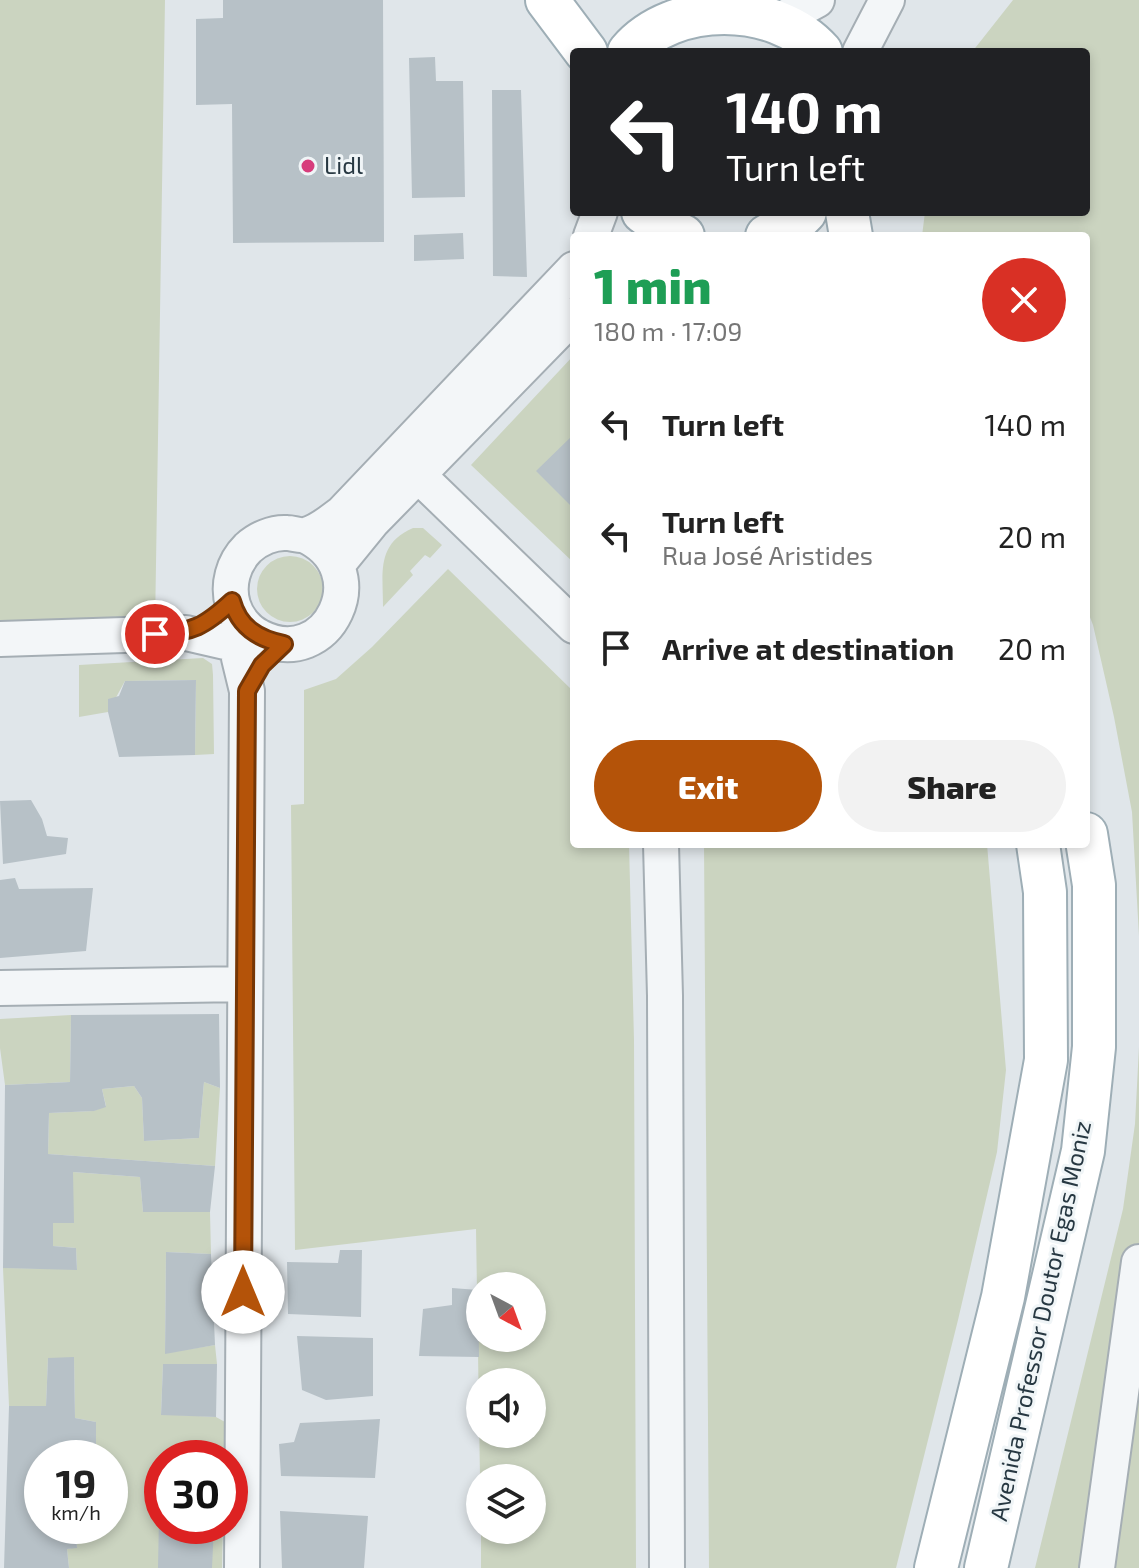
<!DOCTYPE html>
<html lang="en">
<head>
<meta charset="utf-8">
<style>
	body { margin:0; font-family:"Exo 2",sans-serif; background:#f2f2f2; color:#222; height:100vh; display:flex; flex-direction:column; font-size:30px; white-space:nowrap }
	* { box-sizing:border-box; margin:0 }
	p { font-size:26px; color:#767676 }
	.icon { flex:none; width:44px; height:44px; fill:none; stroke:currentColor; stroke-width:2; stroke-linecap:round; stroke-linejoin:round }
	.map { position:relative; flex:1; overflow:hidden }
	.sheet { position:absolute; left:570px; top:232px; width:520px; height:616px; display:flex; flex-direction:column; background:#fff; border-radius:8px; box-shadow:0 4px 12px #0003 }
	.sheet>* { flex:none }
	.guide { position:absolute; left:570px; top:48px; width:520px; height:168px; border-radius:8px; box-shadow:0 4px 12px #0003; background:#202124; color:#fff; overflow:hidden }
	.needle { width:52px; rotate:139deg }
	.buttons { position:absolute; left:466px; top:1272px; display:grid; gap:16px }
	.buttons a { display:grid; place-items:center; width:80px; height:80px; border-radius:50%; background:#fff; box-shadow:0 4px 12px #0003; font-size:40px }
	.speed { position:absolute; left:24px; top:1440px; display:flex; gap:16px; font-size:40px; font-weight:700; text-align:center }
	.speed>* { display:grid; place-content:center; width:104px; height:104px; border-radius:50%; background:#fff; box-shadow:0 4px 12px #0003; line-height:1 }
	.speed small { font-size:20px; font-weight:400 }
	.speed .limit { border:12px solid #d22; background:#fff; color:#111 }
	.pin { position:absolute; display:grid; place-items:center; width:68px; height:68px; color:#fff; margin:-34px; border:4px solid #fff; border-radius:50%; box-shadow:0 2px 8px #0007 }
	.me { position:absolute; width:88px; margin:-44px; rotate:0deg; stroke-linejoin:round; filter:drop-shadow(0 0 6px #0008) }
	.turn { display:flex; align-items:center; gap:28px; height:168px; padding:0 24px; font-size:36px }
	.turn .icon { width:104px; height:104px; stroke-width:2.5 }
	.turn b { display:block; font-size:56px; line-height:68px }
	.round { display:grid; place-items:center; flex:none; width:84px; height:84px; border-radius:42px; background:#f2f2f2 }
	.summary { display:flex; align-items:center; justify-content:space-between; height:136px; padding:0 24px }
	h1 { font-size:48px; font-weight:800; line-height:60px; color:#1e9e55 }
	.button { display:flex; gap:16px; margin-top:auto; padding:16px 24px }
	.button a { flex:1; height:92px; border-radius:48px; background:#b45309; color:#fff; font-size:32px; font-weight:800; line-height:92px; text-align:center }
	.button a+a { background:#f2f2f2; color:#222 }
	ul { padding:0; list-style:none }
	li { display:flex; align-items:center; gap:24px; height:112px; padding:0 24px }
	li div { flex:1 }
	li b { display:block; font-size:30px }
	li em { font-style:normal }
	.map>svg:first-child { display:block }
	.green { fill:#cbd4c0; fill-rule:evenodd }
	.building { fill:#b7c1c7 }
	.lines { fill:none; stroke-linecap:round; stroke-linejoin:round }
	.minor-casing { stroke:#a5aeb4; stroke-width:38 }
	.major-casing { stroke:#9eaeb6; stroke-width:46 }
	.minor { stroke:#f3f6f8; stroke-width:34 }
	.major { stroke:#fff; stroke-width:42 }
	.route-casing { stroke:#753606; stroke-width:20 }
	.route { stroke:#b45309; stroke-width:14 }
	.poi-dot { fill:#d73d7c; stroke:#f0f5f7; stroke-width:3 }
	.labels { text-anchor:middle; stroke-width:6; stroke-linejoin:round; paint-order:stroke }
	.poi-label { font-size:24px; fill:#273842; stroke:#f0f5f7; text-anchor:start }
	.street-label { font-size:24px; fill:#273842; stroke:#f0f5f7 }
</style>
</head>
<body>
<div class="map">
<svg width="1139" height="1568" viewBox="0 0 1139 1568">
	<rect width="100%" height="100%" fill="#e0e6ea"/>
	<!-- green -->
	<path class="green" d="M0,0H165L155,627L0,628Z
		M1013,0H1139V936L1132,812L1114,717L1093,625L1086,607V236H922L925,212H1086V52H972Z
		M574,355V563L471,465Z
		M413,528H423L442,545L430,558L425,555L410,571L413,575L383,607C383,573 376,544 413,528Z
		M257 589a33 33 0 1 1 66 0a33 33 0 1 1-66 0Z
		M448,569L574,692V844H629L634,1040L636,1568H481V1530H532V1478H480L476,1229L295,1250L291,805L304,804V690L336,679L372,647ZM480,1286H532V1338H480ZM480,1382H532V1434H480Z
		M203,658L212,664L213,675L214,754L195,755L196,680L125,681L108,712L79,717V665Z
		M704,844H987L1006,1070L997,1152L958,1320L896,1568H709Z
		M71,1015L70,1082L5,1085L0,1048V1019Z
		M1139,1047V1568H1035L1123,1209L1135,1124Z
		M204,1082L220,1088L215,1166L48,1154L49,1113L93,1111L106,1106L102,1089L134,1086L142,1098L144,1141L199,1138Z
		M73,1172L140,1177L143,1212H210L211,1254L166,1252L165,1353L215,1345L217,1364H163L161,1414L216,1417L225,1422V1458H162V1526H223L222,1568H69L67,1549L77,1547L76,1535L94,1536V1526H110V1458H96V1422L75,1418L74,1358H48L46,1406H9L3,1268L77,1269L76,1248L53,1246V1223H73Z"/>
	<!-- building -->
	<path class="building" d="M223,0H383L384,242L233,243L232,104L196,105V19L223,18Z
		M435,57L436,81H463L465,197L412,198L409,58Z
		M492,90H521L527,277L493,276Z
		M463,233L464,259L414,261V235Z
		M574,434V509L536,471Z
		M196,680L195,755L119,757L108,712V699L119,696L125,681Z
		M31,800L42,819L47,836L68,838L66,854L3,864L0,801Z
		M15,878L19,889L93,888L86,951L0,958V880Z
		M219,1014L220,1088L204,1082L199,1138L144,1141L142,1098L134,1086L102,1089L106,1107L94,1111L49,1113L48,1154L215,1166L210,1212H143L140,1177L73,1172L74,1223H53V1246L76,1248L77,1270L3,1268L5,1085L70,1082L71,1015Z
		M340,1250H362L361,1317L288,1314L287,1262L338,1263Z
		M166,1252L211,1254L215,1345L165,1354Z
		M452,1288L478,1290L479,1357L419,1356L423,1309L452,1305Z
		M297,1336L373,1338V1396L326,1400L302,1390Z
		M74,1357L75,1418L96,1422V1458H42V1526H94V1536L76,1535L77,1548L67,1549L69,1568H4L9,1406H46L48,1358Z
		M163,1364H217L216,1417L161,1415Z
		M380,1419L375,1478L281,1476L279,1444L294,1442L300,1423Z
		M280,1511L368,1516L364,1568H282Z
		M159,1518H162V1526H214L212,1568H158Z"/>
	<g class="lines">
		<!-- minor casing -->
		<g class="minor-casing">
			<path id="minor" d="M784,18L817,0
				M860,52L887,0
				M591,236L600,212
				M418,475L574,626
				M304,535C379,569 328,672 260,637C247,631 237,618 233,605C227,585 233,563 248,548C258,539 273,532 287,533C293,533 299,536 305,535C319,532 331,521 342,513L574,269
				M337,565L372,522L574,315
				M0,639L186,633L225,642L246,627
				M661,844L665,996L667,1568
				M0,988L244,984
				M242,1568L247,691L239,658L248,629
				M1097,1568L1139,1262"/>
		</g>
		<!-- major casing -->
		<g class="major-casing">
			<path id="major" d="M547,0L586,52
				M629,52C673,0 775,0 821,52
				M643,212L671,232L683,236
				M847,212L851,236
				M767,236L797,220L805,212
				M936,1568L1003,1297L1046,1060L1045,892L1038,844
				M986,1568L1083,1151L1094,1047V885L1086,834"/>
		</g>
		<!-- minor -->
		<use href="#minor" class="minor"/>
		<!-- major -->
		<use href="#major" class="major"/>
	</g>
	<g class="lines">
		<!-- route casing -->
		<g class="route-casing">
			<path id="route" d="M155,634C192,633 205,626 232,601C239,627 258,639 284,644L262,665L247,691L243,1292"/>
		</g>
		<!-- route -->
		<use href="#route" class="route"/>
	</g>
	<!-- markers -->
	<circle class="poi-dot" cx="308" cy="166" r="8"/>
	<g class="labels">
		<!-- poi labels -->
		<g class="poi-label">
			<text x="324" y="174">Lidl</text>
		</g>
		<!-- street labels -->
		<g class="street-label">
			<text transform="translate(1041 1321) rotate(-78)" y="8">Avenida Professor Doutor Egas Moniz</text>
		</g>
	</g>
</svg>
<div class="buttons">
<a><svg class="needle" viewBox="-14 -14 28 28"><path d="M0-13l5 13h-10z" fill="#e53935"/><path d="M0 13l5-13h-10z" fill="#767676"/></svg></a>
<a><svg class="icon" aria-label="sound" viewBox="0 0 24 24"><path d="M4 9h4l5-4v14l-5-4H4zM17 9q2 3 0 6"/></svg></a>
<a><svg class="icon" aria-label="layers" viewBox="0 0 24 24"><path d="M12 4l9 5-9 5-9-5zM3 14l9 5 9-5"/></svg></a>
</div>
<div class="speed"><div>19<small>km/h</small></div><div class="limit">30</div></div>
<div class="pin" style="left:155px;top:634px;background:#d93025"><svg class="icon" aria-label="arrive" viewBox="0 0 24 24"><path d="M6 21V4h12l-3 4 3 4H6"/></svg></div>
<svg class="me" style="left:243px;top:1292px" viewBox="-20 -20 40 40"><circle r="19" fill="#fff"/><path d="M0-13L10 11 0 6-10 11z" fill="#b45309"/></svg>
<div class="guide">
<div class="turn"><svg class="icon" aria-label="left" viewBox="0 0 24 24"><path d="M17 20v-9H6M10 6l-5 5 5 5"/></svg><div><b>140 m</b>Turn left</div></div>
</div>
<section class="sheet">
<div class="summary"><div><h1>1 min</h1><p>180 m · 17:09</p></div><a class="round" style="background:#d93025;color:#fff"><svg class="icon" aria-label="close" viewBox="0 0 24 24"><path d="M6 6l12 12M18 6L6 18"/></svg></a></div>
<ul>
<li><svg class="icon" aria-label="left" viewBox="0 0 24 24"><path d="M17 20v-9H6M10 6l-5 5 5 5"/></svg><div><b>Turn left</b></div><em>140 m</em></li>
<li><svg class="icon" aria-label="left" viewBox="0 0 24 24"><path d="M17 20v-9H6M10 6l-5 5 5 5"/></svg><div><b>Turn left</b><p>Rua José Aristides</p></div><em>20 m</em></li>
<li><svg class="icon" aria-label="arrive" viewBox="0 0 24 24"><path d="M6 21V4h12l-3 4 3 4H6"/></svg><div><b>Arrive at destination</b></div><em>20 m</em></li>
</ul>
<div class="button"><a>Exit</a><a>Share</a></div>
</section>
</div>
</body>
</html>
